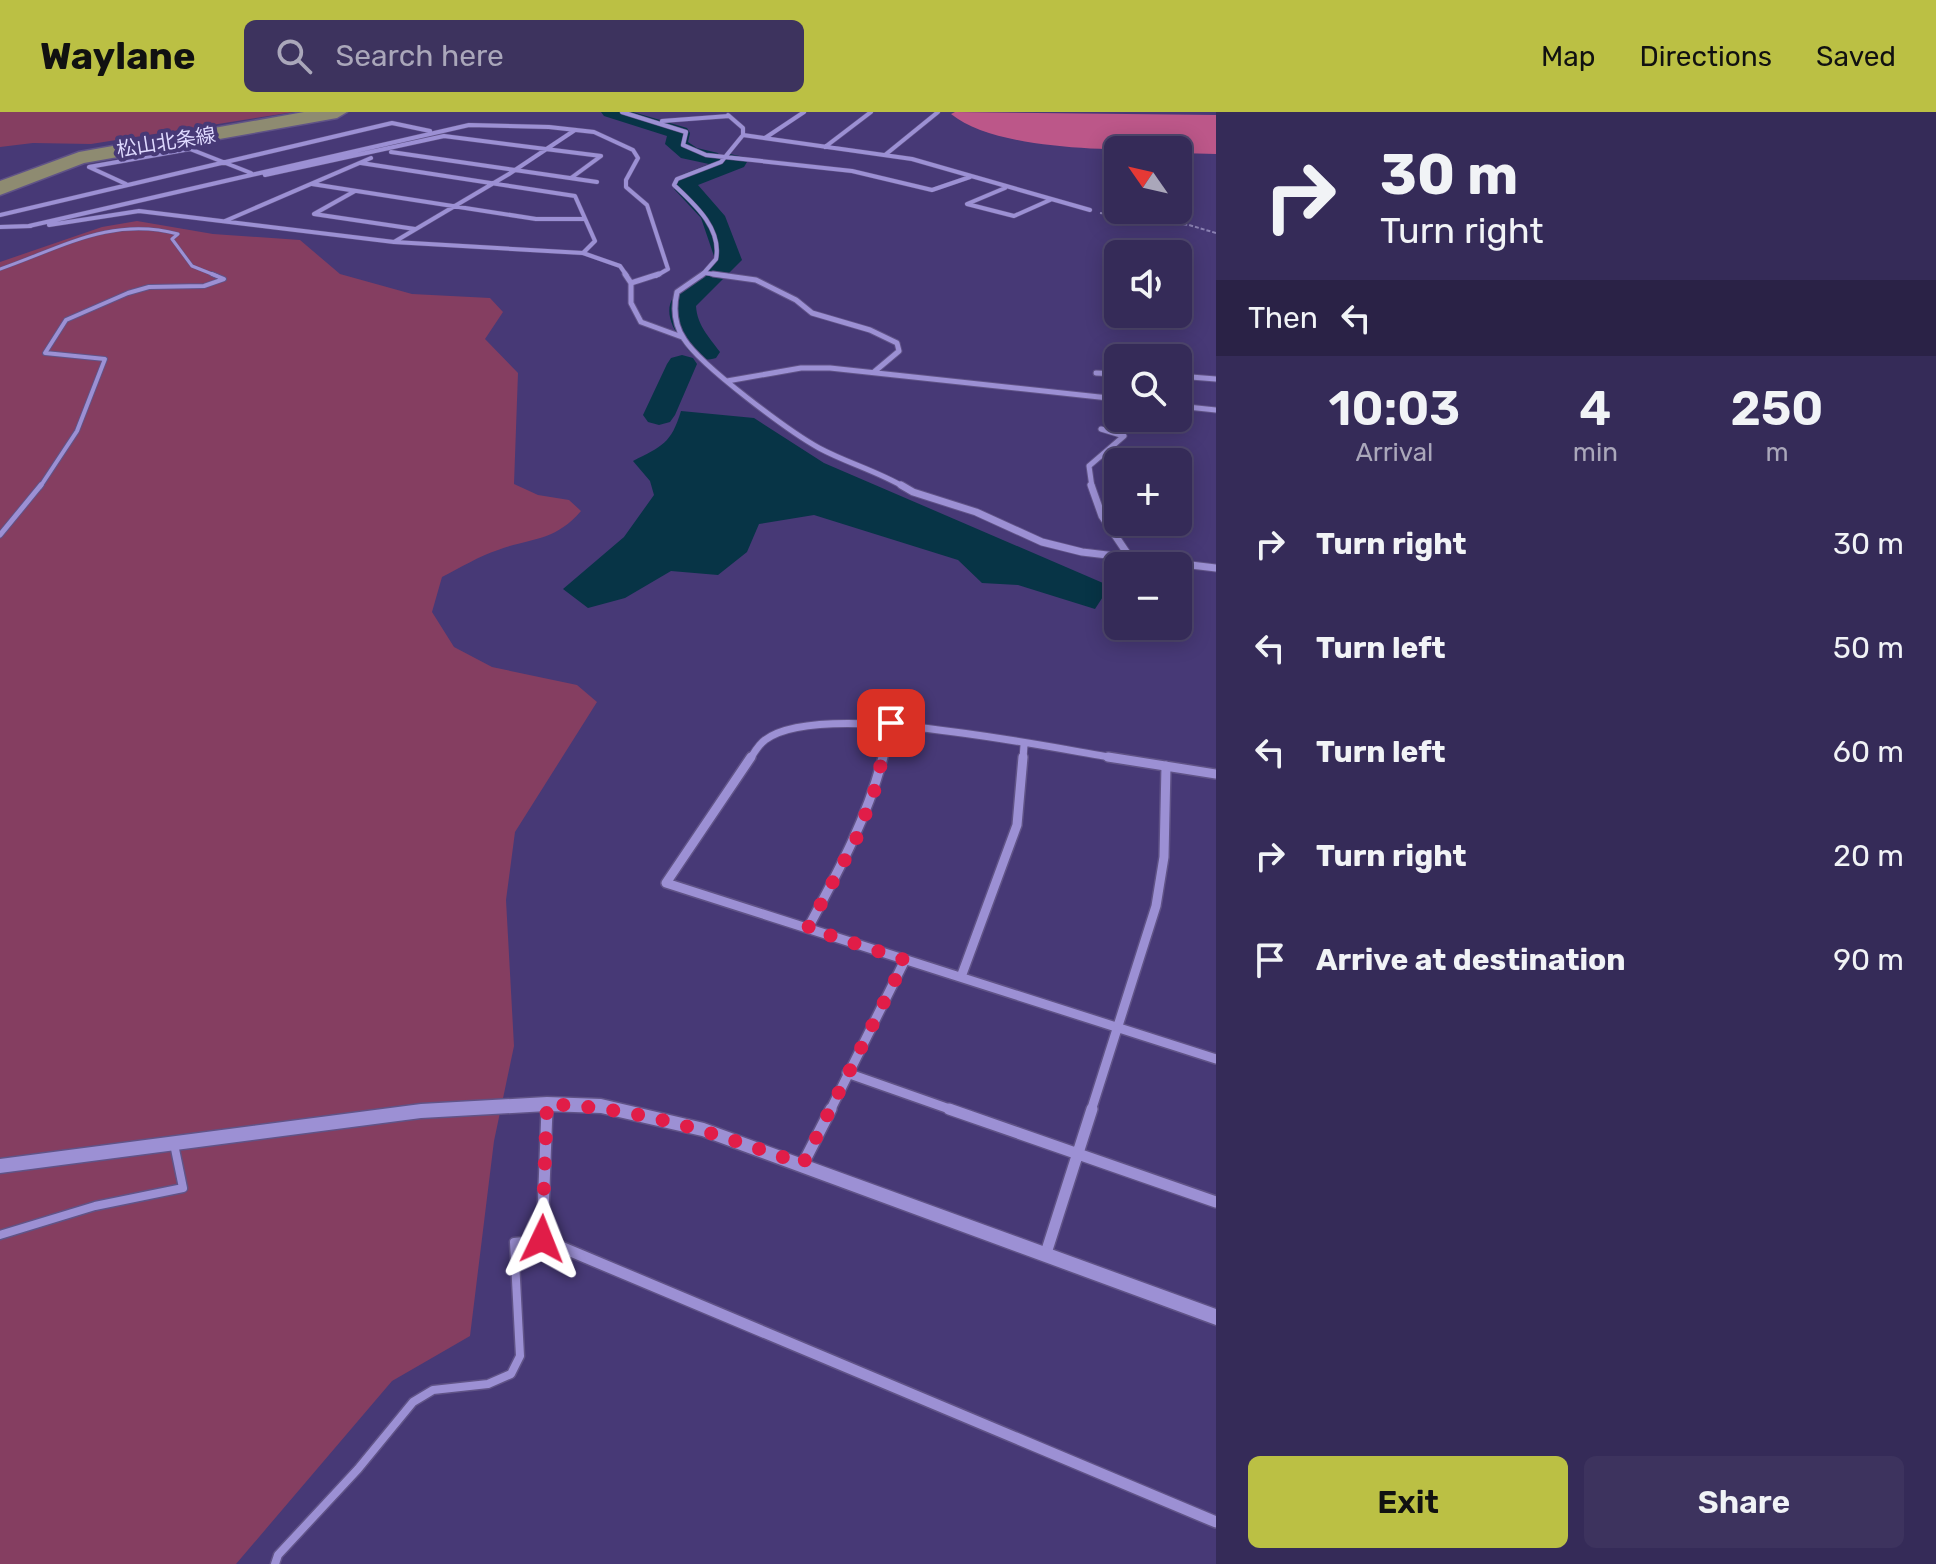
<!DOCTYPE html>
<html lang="en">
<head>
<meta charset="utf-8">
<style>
	body { margin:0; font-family:Rubik,"Noto Sans JP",sans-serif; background:#3d335e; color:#f1f3f6; height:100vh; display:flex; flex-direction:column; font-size:30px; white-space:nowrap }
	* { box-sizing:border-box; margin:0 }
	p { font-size:26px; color:#aaa7ba }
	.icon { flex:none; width:44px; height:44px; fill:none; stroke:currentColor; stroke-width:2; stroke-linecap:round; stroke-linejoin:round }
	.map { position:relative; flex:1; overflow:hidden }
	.sheet { display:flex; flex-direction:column; background:#352b58; width:720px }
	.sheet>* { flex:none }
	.hud { background:#352b58; color:#f1f3f6; overflow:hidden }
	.needle { width:52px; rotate:304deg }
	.controls { position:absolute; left:1104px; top:24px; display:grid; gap:16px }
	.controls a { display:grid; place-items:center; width:88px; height:88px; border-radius:12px; background:#352b58; box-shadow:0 4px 20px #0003,0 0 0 2px #4f476e; font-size:40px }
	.pin { position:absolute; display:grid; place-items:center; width:68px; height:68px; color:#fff; margin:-34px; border-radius:16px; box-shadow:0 4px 12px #0006 }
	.me { position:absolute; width:88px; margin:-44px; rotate:2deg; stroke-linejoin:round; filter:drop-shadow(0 0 6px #0008) }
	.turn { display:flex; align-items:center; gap:28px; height:168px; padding:0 32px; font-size:36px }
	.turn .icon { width:104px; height:104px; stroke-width:2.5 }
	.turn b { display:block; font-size:56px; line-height:68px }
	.then { display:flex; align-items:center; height:76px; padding:0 32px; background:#0003; gap:16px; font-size:30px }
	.eta { display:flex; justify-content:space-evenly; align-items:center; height:136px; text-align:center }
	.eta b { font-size:48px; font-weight:600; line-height:56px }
	.button { display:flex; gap:16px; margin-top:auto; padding:16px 32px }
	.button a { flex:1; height:92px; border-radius:12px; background:#bbc044; color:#111; font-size:32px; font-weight:600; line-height:92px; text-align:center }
	.button a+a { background:#3d335e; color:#f1f3f6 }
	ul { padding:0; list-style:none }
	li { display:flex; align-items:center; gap:24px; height:104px; padding:0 32px }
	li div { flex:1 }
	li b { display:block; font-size:30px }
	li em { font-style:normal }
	header { display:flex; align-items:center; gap:48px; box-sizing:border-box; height:112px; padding:0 40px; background:#bbc044; color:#111 }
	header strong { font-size:38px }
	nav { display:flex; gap:44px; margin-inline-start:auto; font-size:28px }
	.search { width:560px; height:72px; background:#3d335e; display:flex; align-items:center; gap:20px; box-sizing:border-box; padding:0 28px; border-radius:12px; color:#aaa7ba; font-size:30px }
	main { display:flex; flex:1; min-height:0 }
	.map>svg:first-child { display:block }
	.green { fill:#853e61 }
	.forest { fill:#bc5789 }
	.water { fill:#073446 }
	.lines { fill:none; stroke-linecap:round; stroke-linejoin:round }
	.river { fill:#073446; fill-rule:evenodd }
	.service-far3-casing { stroke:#605387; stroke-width:4 }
	.service-far2-casing { stroke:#605387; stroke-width:6 }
	.service-far1-casing { stroke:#605387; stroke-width:7 }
	.service-casing { stroke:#605387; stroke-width:11 }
	.minor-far4-casing { stroke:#605387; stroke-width:5 }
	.minor-far3-casing { stroke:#605387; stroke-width:7 }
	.minor-far2-casing { stroke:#605387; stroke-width:9 }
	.minor-far1-casing { stroke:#605387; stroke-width:12 }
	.minor-casing { stroke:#605387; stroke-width:14 }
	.tertiary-casing { stroke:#605387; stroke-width:3 }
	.primary-casing { stroke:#605387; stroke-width:3 }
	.path { stroke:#8a80b2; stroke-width:2; stroke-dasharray:4 2; stroke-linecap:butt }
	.service-far3 { stroke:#9c90d4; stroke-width:3 }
	.service-far2 { stroke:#9c90d4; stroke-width:4 }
	.service-far1 { stroke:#9c90d4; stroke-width:5 }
	.service { stroke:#9c90d4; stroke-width:8 }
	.minor-far4 { stroke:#9c90d4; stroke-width:4 }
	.minor-far3 { stroke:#9c90d4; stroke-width:5 }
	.minor-far2 { stroke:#9c90d4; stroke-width:7 }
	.minor-far1 { stroke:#9c90d4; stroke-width:9 }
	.minor { stroke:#9c90d4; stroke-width:11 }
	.tertiary { fill:#9c90d4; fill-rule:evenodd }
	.primary { fill:#8e8b71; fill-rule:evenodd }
	.route { stroke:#e11d48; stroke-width:14; stroke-dasharray:0 25.2 }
	.labels { text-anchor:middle; stroke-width:8; stroke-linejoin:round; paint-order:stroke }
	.far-street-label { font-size:20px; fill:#dfdaff; stroke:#473976 }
</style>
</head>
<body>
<header>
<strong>Waylane</strong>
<div class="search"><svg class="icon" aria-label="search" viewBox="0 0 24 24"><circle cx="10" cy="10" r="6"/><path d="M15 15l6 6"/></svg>Search here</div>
<nav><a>Map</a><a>Directions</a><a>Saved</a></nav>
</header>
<main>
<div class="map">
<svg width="1216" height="1452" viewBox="0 0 1216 1452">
	<rect width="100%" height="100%" fill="#473976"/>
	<!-- green -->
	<path class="green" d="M0,0H294L91,32L33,31L0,35Z
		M137,109L213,122L300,128L340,162L412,182L490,186L503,200L485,227L518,261L514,372L538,383L569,388L581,399C554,430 533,425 498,438C479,444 460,456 442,465L432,500L454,535L492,555L577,573L597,590L515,720L506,788L514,934L494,1029L470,1224L392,1269L236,1452H0V150L102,115Z"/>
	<!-- forest -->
	<path class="forest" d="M955,0L1216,3V42L1178,41V38C1120,38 998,40 951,2Z"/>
	<!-- water -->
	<path class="water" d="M681,299L754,306L824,351L1110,474L1095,497L1018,473L982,471L958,448L814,403L759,412L747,440L718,463L671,459L625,486L588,496L563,477L624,425L654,383L650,369L633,349C662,334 671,332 681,299Z"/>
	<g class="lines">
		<!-- river -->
		<path class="river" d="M601,0H633L687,16L690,21L688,30L697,36L718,41L721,46L730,42L744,45L747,50L744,55L698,73L725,104L742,148L696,194C697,213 709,225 720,240L716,246C700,250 694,246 685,234C648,184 684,179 715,147L701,106L674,77L681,63L709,52L681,46L665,32L667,24L604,4Z
			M682,243L693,246L697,252L675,303L670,310L659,313L648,310L643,303L667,252L671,246Z"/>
		<!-- service-far3 casing -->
		<g class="service-far3-casing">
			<path id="service-far3" d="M0,157C61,136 111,104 178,122L172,127L192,154L217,164"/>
		</g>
		<!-- service-far2 casing -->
		<g class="service-far2-casing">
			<path id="service-far2" d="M40,375L77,319L105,247L45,241L66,208L128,181L149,175L204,174L224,167L212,162"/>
		</g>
		<!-- service-far1 casing -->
		<g class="service-far1-casing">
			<path id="service-far1" d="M0,423L41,373"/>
		</g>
		<!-- service casing -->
		<g class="service-casing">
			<path id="service" d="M0,1123L95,1094L183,1076L174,1032
				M275,1452L278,1443L358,1357L413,1290L433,1278L488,1272L511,1262L520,1244L514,1130L542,1127"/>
		</g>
		<!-- minor-far4 casing -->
		<g class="minor-far4-casing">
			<path id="minor-far4" d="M622,0L686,20L683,33L706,43L852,59L932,78L970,65
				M728,3L743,16V23
				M662,9L729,4
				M743,23L912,47L1090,98
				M765,26L804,0
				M825,35L871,0
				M391,40L597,70
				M885,43L938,0
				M361,51L575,84L595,129L583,141
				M265,63L444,24L601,44L571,66
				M126,72L89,55L190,37L251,61
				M312,72L536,107H585
				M1005,76L967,92L1014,104L1050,88
				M355,79L314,102L415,117
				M0,103L392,11L430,19
				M225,109L371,46
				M49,113L139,99L394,130L583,141L620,154L627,164
				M29,114L469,13L549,15L594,20L633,38L638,46L626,68V75L647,93L668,157L656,164
				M0,115L31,114
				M394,130L509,62L575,18
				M705,161L728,164
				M701,164L716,147C722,116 694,92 674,73L677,67L721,50L743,23"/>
		</g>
		<!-- minor-far3 casing -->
		<g class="minor-far3-casing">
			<path id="minor-far3" d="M625,162L631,171V191L641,210L682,225
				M703,162L677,180C673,197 674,212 684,227C701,254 790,320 819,336C847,351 877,359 904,375
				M713,162L756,168L796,188L812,201L870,218L897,231L899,239L874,260
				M631,171L659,162
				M1096,261L1118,262
				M1178,264L1216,267
				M727,269L801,256H830L1118,287
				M1178,294L1216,298
				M1092,375L1089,354L1124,324L1101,317"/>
		</g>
		<!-- minor-far2 casing -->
		<g class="minor-far2-casing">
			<path id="minor-far2" d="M901,373L913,380L976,400L1042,430L1082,440L1216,456
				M1091,373L1102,404L1131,447
				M750,647C754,641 759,632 765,628C820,586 1050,636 1121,647
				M882,647L891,611
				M1023,647L1024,633"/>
		</g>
		<!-- minor-far1 casing -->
		<g class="minor-far1-casing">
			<path id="minor-far1" d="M751,645L666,771L1216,947
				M1108,645L1216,662
				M808,816C838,760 867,707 883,645
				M961,865L1017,713L1023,645
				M847,961L955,999
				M547,999V992
				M830,999L905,848
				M1091,999L1156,794L1164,745L1166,654"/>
		</g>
		<!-- minor casing -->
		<g class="minor-casing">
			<path id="minor" d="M547,997L542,1127L1216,1410
				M949,997L1216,1090
				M803,1052L831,997
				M1046,1141L1092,997"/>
		</g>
		<!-- tertiary casing -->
		<g class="tertiary-casing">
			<path id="tertiary" d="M547,985L601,987L704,1011L1216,1197V1213L702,1024L601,1001L547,999L421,1006L0,1061V1047L421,992Z"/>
		</g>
		<!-- primary casing -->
		<g class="primary-casing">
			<path id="primary" d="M304,0H347L337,6L84,51L0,83V69L79,40Z"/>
		</g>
		<!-- path -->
		<path class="path" d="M1100,101L1189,113L1216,121"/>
		<!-- service-far3 -->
		<use href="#service-far3" class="service-far3"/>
		<!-- service-far2 -->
		<use href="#service-far2" class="service-far2"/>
		<!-- service-far1 -->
		<use href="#service-far1" class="service-far1"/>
		<!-- service -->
		<use href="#service" class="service"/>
		<!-- minor-far4 -->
		<use href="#minor-far4" class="minor-far4"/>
		<!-- minor-far3 -->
		<use href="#minor-far3" class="minor-far3"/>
		<!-- minor-far2 -->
		<use href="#minor-far2" class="minor-far2"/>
		<!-- minor-far1 -->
		<use href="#minor-far1" class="minor-far1"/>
		<!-- minor -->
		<use href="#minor" class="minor"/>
		<!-- tertiary -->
		<use href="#tertiary" class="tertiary"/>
		<!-- primary -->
		<use href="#primary" class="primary"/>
	</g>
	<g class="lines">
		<!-- route -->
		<path class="route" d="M542,1127L547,992C644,996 713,1021 803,1052L905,848L808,816L856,727L874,680L891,611"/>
	</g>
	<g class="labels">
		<!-- far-street labels -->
		<g class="far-street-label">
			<text transform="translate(166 30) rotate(-9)" y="7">松山北条線</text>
		</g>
	</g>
</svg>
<div class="controls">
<a><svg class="needle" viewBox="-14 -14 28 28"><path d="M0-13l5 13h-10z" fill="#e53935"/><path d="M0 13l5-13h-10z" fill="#aaa7ba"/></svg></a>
<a><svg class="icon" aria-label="sound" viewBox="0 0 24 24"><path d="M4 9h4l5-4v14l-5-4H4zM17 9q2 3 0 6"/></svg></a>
<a><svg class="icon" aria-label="search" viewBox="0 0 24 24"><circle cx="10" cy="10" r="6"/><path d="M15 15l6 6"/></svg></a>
<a>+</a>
<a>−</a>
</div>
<div class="pin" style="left:891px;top:611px;background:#d93025"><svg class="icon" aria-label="arrive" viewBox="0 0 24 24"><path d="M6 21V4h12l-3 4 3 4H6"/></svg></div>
<svg class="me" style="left:542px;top:1127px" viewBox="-20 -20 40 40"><path d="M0-17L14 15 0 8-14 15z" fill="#e11d48" stroke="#fff" stroke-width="4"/></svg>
</div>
<section class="sheet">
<div class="hud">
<div class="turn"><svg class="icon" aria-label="right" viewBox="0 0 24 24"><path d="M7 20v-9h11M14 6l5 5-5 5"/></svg><div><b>30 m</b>Turn right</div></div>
<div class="then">Then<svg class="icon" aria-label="left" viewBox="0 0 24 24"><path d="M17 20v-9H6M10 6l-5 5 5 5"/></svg></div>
</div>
<div class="eta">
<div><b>10:03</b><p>Arrival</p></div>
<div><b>4</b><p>min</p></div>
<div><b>250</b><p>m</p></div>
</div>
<ul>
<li><svg class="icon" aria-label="right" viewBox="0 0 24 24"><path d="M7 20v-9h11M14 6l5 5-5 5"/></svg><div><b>Turn right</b></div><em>30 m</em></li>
<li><svg class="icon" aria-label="left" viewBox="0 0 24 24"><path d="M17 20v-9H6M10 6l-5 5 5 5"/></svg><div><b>Turn left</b></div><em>50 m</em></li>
<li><svg class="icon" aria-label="left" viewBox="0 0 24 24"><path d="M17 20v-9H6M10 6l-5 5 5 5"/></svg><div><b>Turn left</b></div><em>60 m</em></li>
<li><svg class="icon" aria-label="right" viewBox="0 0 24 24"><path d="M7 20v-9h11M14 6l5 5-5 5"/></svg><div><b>Turn right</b></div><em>20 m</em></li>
<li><svg class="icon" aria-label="arrive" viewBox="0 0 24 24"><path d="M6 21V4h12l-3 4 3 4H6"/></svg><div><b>Arrive at destination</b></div><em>90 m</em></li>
</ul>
<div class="button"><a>Exit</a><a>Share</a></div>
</section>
</main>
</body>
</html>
